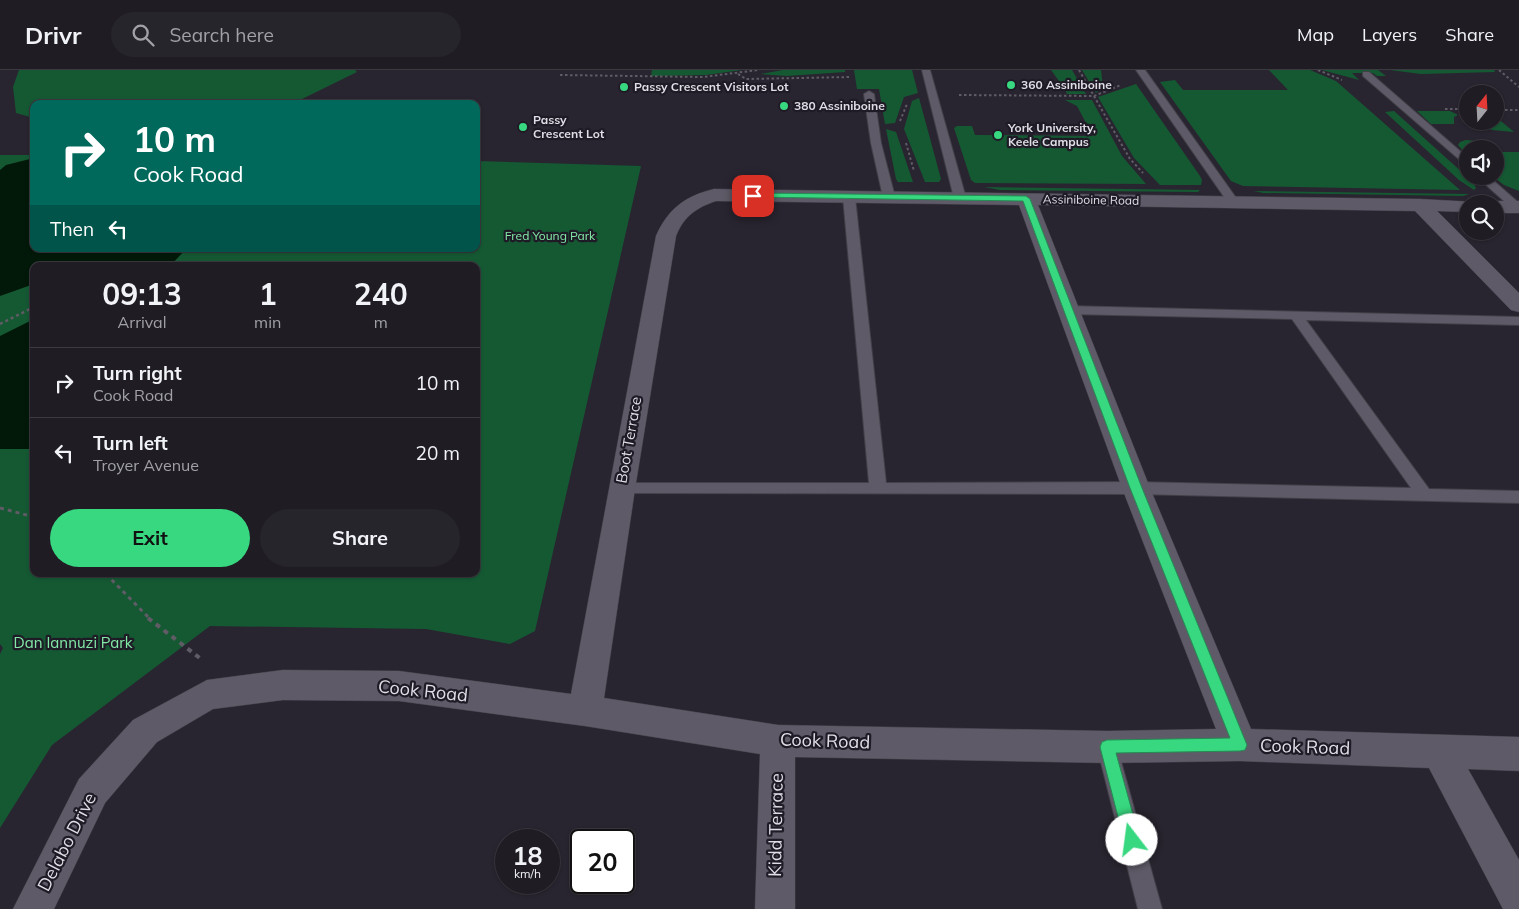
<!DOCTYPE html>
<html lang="en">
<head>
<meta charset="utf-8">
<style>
	body { margin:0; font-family:Mulish,sans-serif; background:#27252c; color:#f1f3f6; height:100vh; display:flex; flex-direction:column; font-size:19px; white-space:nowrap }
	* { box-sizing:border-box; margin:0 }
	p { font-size:16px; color:#a1a1a6 }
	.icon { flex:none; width:28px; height:28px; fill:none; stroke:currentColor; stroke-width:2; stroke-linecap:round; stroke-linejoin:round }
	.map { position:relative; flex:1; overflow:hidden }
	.details { position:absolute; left:30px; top:192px; width:450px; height:315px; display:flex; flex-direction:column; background:#1f1c24; border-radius:10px; box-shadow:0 1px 4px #0004,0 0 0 1px #3c3a41 }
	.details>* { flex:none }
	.guide { position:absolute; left:30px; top:30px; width:450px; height:152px; border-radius:10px; box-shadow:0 1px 4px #0004,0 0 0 1px #3c3a41; background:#00695c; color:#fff; overflow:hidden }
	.needle { width:32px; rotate:18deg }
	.fabs { position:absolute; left:1459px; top:15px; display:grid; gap:10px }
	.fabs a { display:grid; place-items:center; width:45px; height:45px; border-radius:50%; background:#1f1c24; box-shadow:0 1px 4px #0004,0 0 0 1px #3c3a41; font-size:25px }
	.speed { position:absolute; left:495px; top:759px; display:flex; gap:10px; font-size:25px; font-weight:700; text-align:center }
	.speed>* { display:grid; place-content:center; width:65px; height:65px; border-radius:50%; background:#1f1c24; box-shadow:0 1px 4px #0004,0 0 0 1px #3c3a41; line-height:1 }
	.speed small { font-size:12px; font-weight:400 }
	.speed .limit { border:2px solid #111; border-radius:8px; background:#fff; color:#111 }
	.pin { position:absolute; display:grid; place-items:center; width:42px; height:42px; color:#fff; margin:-21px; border-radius:10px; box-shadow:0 2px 8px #0006 }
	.me { position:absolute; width:55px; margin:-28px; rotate:345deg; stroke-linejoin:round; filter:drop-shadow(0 0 4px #0008) }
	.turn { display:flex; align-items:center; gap:18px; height:105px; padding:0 20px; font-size:22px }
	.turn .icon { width:65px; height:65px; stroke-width:2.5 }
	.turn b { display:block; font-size:35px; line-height:42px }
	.then { display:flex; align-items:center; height:48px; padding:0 20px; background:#0003; gap:10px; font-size:19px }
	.eta { display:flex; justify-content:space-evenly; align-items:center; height:85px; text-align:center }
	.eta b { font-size:30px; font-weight:700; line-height:35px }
	.cta { display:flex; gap:10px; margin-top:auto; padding:10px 20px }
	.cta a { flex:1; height:58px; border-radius:30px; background:#38d880; color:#111; font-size:20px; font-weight:700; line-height:58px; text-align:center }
	.cta a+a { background:#27252c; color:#f1f3f6 }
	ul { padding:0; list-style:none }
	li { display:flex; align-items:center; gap:15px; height:70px; padding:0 20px; border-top:1px solid #3c3a41 }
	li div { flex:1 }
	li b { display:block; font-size:19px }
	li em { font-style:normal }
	header { display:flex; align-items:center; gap:30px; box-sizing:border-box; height:70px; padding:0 25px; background:#1f1c24; border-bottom:1px solid #3c3a41 }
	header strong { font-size:24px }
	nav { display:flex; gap:28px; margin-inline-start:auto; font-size:18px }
	.search { width:350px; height:45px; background:#27252c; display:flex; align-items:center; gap:12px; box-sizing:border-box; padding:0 18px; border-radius:28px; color:#a1a1a6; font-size:19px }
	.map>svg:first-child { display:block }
	.green { fill:#155933; fill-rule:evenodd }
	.water { fill:#02190a }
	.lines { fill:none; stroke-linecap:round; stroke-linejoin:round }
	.service-casing { stroke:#424049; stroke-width:2 }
	.minor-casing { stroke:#424049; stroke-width:1 }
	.path-far3 { stroke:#605c66; stroke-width:2; stroke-dasharray:2.5 2.5; stroke-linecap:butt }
	.path-far2 { stroke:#605c66; stroke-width:2.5; stroke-dasharray:3 3; stroke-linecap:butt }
	.path-far1 { stroke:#605c66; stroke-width:3; stroke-dasharray:4 4; stroke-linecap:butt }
	.path { stroke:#605c66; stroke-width:4; stroke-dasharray:5 5; stroke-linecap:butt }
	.service { fill:#5e5a67; fill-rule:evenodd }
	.minor { fill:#5e5a67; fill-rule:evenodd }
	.route { fill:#38d880; stroke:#248c53 }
	.poi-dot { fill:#38d880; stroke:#1f1b26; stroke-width:2 }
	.labels { text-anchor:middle; stroke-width:4.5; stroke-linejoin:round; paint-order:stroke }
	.far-poi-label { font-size:12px; font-weight:bold; fill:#dfdde5; stroke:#1f1b26; text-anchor:start }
	.far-street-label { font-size:12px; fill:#dfdde5; stroke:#1f1b26 }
	.far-park-label { font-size:12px; fill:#82eaa7; stroke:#1f1b26 }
	.street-label { font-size:15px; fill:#dfdde5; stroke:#1f1b26 }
	.park-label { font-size:15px; fill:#82eaa7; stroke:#1f1b26 }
	.near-street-label { font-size:18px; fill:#dfdde5; stroke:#1f1b26 }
</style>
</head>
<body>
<header>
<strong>Drivr</strong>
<div class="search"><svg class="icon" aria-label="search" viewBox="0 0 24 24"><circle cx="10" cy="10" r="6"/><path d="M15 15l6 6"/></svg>Search here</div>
<nav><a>Map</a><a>Layers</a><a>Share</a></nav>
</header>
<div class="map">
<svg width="1519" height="839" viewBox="0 0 1519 839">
	<rect width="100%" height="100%" fill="#292530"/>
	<!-- green -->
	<path class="green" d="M19,0H355L357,2L300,30L286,34H34V48L16,43L13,17Z
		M652,0H742L706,5L651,6Z
		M783,0H845V2L787,6L760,4Z
		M854,0H912L918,23L904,27L895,53L885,54L879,19H857Z
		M1051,0H1072L1086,24H1067L1065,19H1060L1056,11H1059Z
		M1082,0H1101L1103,17L1096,23Z
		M1269,0H1310L1336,11L1460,120L1243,116L1231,111L1160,12L1175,10L1183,20H1288Z
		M1322,0H1378L1386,6H1377L1373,3H1352L1359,10Z
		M1390,0H1494L1495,2L1421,4Z
		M1136,14L1200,106L1202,110L1201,115H1160L1134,88L1098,27Z
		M919,28L941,109L939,112H925L904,59L912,31Z
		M1065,30H1092L1122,86L1146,114L975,113L971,110L954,58L957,56H972L975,65L1093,66L1077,36Z
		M1394,41L1473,112L1476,118L1474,120L1459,110L1385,42Z
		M1417,41H1450L1458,45L1454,47V54H1431Z
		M1495,47H1496L1514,62L1492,60L1478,52L1495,51Z
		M886,59L896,62L913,112H898L896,109Z
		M1466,70L1488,72L1501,82H1519V121L1504,115L1492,106H1495V79H1468L1467,86L1458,75L1460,72Z
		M0,85H34V179H476V91L641,96L535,561L510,574L426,559L210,556L52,675L0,758V584L3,578L0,574ZM34,196H476V504H34Z
		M984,117L1200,120L1198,122L1000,120Z
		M1254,121L1469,124L1463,126L1263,123Z"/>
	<!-- water -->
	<path class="water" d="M34,88V179H186L171,195L34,196V214L0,226V100L6,95Z
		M34,249V379H0V266Z"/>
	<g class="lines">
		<!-- service casing -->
		<g class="service-casing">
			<path id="service" d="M922,0H930L966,128L964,130L960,131L954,128Z
				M1136,0H1145L1239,132L1237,134H1229Z
				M1363,2H1369L1468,88V97L1363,6Z
				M869,21L874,24L881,73L895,127L889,130L883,127L871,73L864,24Z
				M1476,106H1488L1519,133V140L1513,139Z
				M849,124L855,127L886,413L1136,412L1411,418L1292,249L1068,244L1061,240L1068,236L1519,247V255L1306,250L1429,419L1519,421V433L1136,424L615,423L613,419L615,415L621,413H869L843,127Z
				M1107,667L1114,670L1117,677L1162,839H1138L1097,677L1100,670Z"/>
		</g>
		<!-- minor casing -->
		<g class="minor-casing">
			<path id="minor" d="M714,119L1420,129L1475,132L1476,134H1468V142L1437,141L1519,223V242L1511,240L1415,141L1038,135L1150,418L1251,659L1519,667V701L1468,699L1519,790V839H1503L1429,698L1240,691L1107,693L795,687V839H755L760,684L585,656L399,631L283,630L213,639L157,672L105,733L54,839H13L79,709L133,650L207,610L283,600L399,601L571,624L656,166C668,139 685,126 714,119ZM716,131L1019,135L1122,418L1216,659L1107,661L778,655L604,628L635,419L676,166C684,146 696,138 716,131Z
				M1495,131H1519V143H1495V134H1488Z"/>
		</g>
		<!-- path-far3 -->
		<path class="path-far3" d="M1079,0L1130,89L1143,103
			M1318,0L1342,10
			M1499,0L1519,17
			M738,4L746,9L851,7
			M560,5L703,7L758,0
			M959,25L1094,26L1121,15
			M1445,39H1468
			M1495,40H1519
			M900,51L907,34
			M906,73L914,101"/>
		<!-- path-far2 -->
		<path class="path-far2" d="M0,254L34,237"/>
		<!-- path-far1 -->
		<path class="path-far1" d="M0,438L34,447
			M106,504L150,549"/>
		<!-- path -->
		<path class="path" d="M148,548L201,589"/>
		<!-- service -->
		<use href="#service" class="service"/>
		<!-- minor -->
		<use href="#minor" class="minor"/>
	</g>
	<!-- route -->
	<path class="route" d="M753,123L1026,126L1030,129L1142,418L1247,675L1245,680L1240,681L1116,683L1140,770L1137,775L1132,778L1126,775L1124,770L1100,677L1102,672L1107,670L1230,668L1130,418L1023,131L750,127V124Z"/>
	<!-- markers -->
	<g class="poi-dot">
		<circle cx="1011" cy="15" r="5"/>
		<circle cx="624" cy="17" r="5"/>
		<circle cx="784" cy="36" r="5"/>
		<circle cx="523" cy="57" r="5"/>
		<circle cx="998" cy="65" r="5"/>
	</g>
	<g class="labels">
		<!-- far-poi labels -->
		<g class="far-poi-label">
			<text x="1021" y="19">360 Assiniboine</text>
			<text x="634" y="21">Passy Crescent Visitors Lot</text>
			<text x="794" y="40">380 Assiniboine</text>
			<text x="533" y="54">Passy<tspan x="533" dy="14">Crescent Lot</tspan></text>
			<text x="1008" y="62">York University,<tspan x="1008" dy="14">Keele Campus</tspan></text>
		</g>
		<!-- far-street labels -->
		<g class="far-street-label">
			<text transform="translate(1091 130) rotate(1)" y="4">Assiniboine Road</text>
		</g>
		<!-- far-park labels -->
		<g class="far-park-label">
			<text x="550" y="170">Fred Young Park</text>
		</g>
		<!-- street labels -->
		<g class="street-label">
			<text transform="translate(629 370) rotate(-80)" y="5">Boot Terrace</text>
		</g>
		<!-- park labels -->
		<g class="park-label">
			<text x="73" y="578">Dan Iannuzi Park</text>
		</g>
		<!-- near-street labels -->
		<g class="near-street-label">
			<text transform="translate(423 621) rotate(6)" y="6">Cook Road</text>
			<text transform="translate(825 671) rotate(2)" y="6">Cook Road</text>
			<text transform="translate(1305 677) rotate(2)" y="6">Cook Road</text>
			<text transform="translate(776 755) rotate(-89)" y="6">Kidd Terrace</text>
			<text transform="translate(67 772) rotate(-63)" y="6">Delabo Drive</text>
		</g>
	</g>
</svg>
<div class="fabs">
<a><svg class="needle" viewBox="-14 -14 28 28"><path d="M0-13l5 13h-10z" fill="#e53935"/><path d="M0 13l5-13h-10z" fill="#a1a1a6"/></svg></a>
<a><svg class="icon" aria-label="sound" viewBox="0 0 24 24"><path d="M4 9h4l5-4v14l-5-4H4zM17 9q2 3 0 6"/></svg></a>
<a><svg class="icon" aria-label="search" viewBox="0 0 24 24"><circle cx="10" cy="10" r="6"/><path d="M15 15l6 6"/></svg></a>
</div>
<div class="speed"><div>18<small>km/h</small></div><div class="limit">20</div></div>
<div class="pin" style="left:753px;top:126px;background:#d93025"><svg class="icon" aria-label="arrive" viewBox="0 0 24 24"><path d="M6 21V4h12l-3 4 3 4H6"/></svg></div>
<svg class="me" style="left:1132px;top:770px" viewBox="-20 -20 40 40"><circle r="19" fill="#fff"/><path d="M0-13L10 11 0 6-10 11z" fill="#38d880"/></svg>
<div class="guide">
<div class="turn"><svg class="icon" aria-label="right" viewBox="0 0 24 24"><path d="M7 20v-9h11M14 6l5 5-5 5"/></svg><div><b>10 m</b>Cook Road</div></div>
<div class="then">Then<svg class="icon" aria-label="left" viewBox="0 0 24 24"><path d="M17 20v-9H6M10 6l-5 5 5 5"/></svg></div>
</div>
<section class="details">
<div class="eta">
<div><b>09:13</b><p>Arrival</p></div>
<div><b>1</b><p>min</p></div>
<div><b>240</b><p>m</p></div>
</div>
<ul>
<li><svg class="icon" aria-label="right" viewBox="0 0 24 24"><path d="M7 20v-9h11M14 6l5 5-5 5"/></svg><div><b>Turn right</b><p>Cook Road</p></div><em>10 m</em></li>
<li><svg class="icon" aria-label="left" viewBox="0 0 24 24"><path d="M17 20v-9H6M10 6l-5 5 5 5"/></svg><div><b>Turn left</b><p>Troyer Avenue</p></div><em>20 m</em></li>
</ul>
<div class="cta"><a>Exit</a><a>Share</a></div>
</section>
</div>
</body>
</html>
